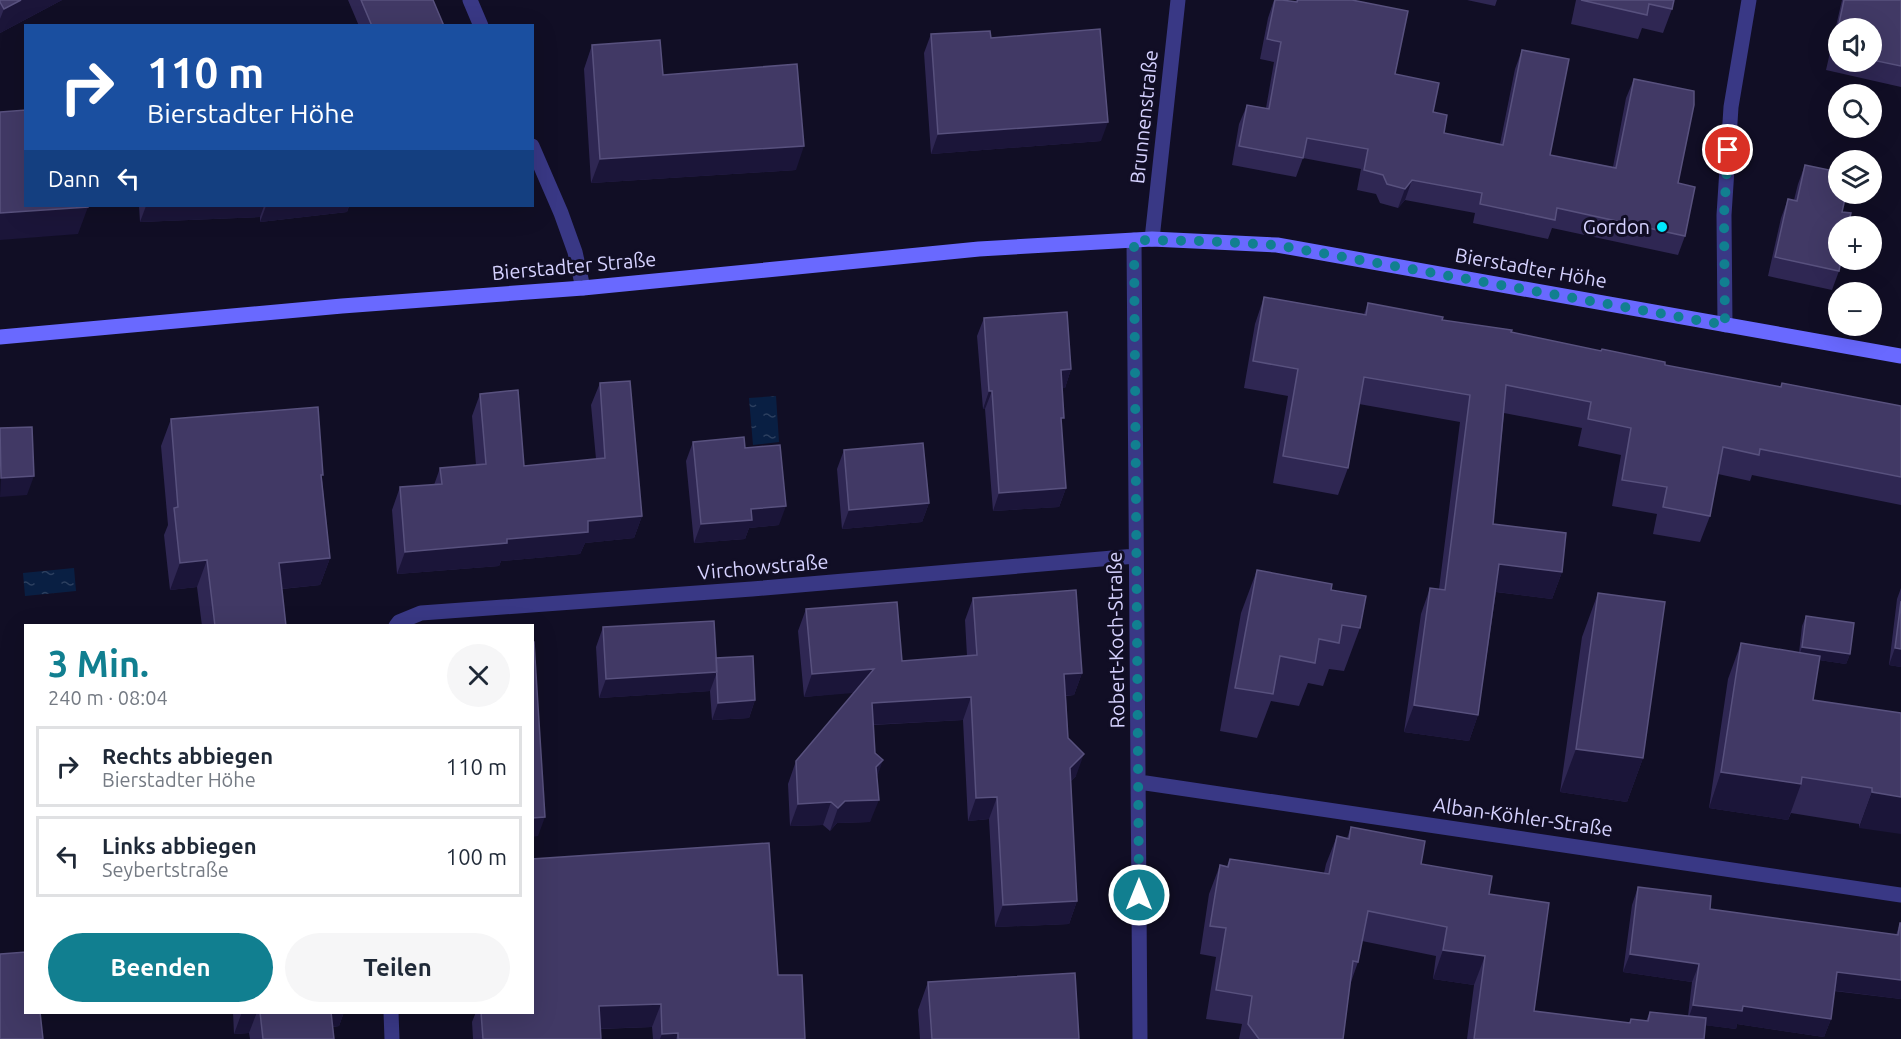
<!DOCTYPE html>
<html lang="de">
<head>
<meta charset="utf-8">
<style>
	body { margin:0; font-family:Ubuntu,sans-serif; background:#f6f6f7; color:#1f2937; height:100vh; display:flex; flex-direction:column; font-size:22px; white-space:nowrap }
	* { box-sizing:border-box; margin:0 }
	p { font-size:20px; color:#747a83 }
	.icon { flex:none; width:33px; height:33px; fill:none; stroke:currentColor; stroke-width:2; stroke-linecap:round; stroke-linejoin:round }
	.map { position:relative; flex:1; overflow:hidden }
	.details { position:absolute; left:24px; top:624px; width:510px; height:390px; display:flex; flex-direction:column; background:#fff; border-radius:0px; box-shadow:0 6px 24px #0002 }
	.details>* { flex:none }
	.banner { position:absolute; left:24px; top:24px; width:510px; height:183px; border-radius:0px; box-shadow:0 6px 24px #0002; background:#1a4fa0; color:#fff; overflow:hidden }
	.tools { position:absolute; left:1828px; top:18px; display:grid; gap:12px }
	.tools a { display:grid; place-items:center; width:54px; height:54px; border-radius:50%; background:#fff; box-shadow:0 6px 24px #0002; font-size:30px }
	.pin { position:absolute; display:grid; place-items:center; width:51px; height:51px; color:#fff; margin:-26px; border:3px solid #fff; border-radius:50%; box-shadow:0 2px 6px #0007 }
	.me { position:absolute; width:66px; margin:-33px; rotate:0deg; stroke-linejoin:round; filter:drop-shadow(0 0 4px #0008) }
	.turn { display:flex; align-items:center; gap:21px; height:126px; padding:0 24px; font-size:27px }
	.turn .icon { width:78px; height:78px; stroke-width:2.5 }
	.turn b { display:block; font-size:42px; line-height:51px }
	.then { display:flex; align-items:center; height:57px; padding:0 24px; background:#0003; gap:12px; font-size:22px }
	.round { display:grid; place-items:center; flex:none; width:63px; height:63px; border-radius:32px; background:#f6f6f7 }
	.summary { display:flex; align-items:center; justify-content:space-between; height:102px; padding:0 24px }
	h1 { font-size:36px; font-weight:600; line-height:45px; color:#117f90 }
	.primary-button { display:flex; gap:12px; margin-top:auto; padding:12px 24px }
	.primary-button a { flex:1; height:69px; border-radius:36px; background:#117f90; color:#fff; font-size:24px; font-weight:600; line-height:69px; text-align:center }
	.primary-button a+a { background:#f6f6f7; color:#1f2937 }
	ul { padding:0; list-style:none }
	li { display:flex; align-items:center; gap:18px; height:81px; margin:0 12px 9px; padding:0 12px; border:3px solid #e0e1e3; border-radius:0px }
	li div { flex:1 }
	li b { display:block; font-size:22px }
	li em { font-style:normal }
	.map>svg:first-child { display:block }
	.water { fill:url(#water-ripples) }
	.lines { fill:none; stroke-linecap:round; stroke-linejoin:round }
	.street { stroke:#393885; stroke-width:15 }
	.secondary { stroke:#6969ff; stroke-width:15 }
	.wall { fill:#2f2753; fill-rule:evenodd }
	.shaded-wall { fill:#1b1539 }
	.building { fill:#413965; stroke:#58517e; stroke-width:1.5 }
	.route { stroke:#117f90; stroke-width:10; stroke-dasharray:0 18 }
	.poi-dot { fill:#00e9fd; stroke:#110e25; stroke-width:2 }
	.labels { text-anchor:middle; stroke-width:6; stroke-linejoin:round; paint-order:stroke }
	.street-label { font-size:20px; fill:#d6d2ff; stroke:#110e25 }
	.poi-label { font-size:20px; fill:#d6d2ff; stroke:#110e25; text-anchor:end }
</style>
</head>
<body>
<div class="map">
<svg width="1901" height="1039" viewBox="0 0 1901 1039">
	<defs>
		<pattern id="water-ripples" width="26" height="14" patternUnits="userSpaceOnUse" patternTransform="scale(1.5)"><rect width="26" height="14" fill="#091f43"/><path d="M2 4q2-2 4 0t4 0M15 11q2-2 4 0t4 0" fill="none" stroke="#2c3f5f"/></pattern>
	</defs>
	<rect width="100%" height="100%" fill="#110e25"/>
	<!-- water -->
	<path class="water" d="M776,396L779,442L753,445L749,398Z
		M74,568L76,591L25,596L23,573Z"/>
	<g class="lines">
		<!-- street -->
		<path class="street" d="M470,0L481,26
			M532,146L561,213L575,252L583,288
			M1152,239L1178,0
			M1134,240L1140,1039
			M1725,325L1724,215L1731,107L1749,0
			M396,626L399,622L421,613L752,589L1136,556
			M1139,782L1901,895
			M391,1012L392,1039"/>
		<!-- secondary -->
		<path class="secondary" d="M0,337L342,306L583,288L979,249L1152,239L1277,245L1901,356"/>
	</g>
	<!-- wall -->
	<path class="wall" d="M0,0H62L0,33Z
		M348,0H433L444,26H359Z
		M1274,0L1295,2L1296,0H1352L1395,74L1433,112L1444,133L1500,144L1515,69L1522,50L1550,155L1613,167L1626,98L1634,79L1678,183L1685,236L1678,255L1552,228L1548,239L1473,223L1475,213L1405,200L1398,208L1380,203L1376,194L1357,190L1361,169L1303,158L1296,177L1232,165L1239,124L1247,105L1266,108L1274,62L1260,59L1268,18Z
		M1467,0H1497L1495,6Z
		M1576,0H1674L1672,9L1663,33L1642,28L1638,39L1571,24Z
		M1842,0H1901V87L1826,70ZM1839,28H1872V62H1839Z
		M931,34L1101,141L931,154L924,53Z
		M592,45L663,75L796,170L591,183L584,69Z
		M1805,165L1842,212L1839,271L1832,290L1768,276L1781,218L1788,199L1794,200L1798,184Z
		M139,206H349L347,212L260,222V217L140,222Z
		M1264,297L1364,314L1368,303L1442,320L1511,332L1665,365L1781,387L1782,383L1901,406V505L1752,475L1750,481L1718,474L1710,516L1700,542L1653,534L1657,514L1612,506L1621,455L1578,446L1582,428L1504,413L1493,524L1562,572L1552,599L1496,592L1478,715L1469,741L1404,732L1421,614L1430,588L1439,589L1460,422L1359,404L1348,468L1338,495L1273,483L1288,396L1244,388L1255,324Z
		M984,318L1071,369L1065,388H1062L1061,425L1066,488L1059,507L993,511L985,409H983L977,336Z
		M600,383L642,516L634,538L585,543L580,554L501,561L499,566L397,574L392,510L400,487L434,485L440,468L476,465L472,416L480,394L524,466L596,459L591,405Z
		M171,419L322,479L330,558L320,585L282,589L286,626H202L197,587L170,590L164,535L168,525L161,446Z
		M693,442L745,448L779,525L749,528L745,539L694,543L686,461Z
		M844,450L929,503L922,522L842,529L837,469Z
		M1257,570L1331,590L1360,628L1344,671L1329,669L1323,686L1308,683L1299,706L1271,701L1257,738L1220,731L1241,613Z
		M1901,588V667L1889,665L1897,599Z
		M1598,593L1643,758L1627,802L1560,792L1582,637Z
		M973,598L1082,673L1074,695L1066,696L1068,738L1076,776L1071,781L1077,901L1069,924L995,927L989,819L968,821L963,720L873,725L877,777L870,822L837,823L830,831L823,825L790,826L788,784L796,761L855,692L804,697L798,631L806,609L902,661L967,656L965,620Z
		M1806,616L1850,654L1846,664L1819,660L1813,700L1901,713L1859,828V824L1791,813L1788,820L1709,808L1728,679L1741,643L1799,653L1802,626Z
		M603,627L716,658L755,700L749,718L712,720L710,691L599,698L596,647Z
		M1351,827L1421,864L1489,894L1534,1011L1629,1023L1631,1019L1646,1021L1650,1012L1688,1016L1692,982L1623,972L1632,905L1638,887L1710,909L1896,935L1900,923H1901V999L1834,991L1831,1019L1824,1037L1737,1024L1736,1029L1705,1025L1704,1039H1467L1474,985L1433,979L1436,956L1362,941L1358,962L1350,985L1343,1039H1239L1242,1024L1206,1019L1216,957L1200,954L1209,894L1220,865L1227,866L1230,859L1324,873L1326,864L1337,836L1347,838Z
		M778,975L805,1039H653L652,1027L600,1029L601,1039H473L472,1022L476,1012H532Z
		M928,982L1079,1039H920L918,1010Z
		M233,1012H344L339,1026L333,1027L334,1039H250L249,1033L234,1034Z"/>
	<!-- shaded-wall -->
	<path class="shaded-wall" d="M21,0H62L0,33V19L4,9Z
		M1108,122L1101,141L931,154L938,134Z
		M804,146L796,170L591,183L600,159Z
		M1412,180L1405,200L1398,208L1405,189Z
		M146,206H264L260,217L140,222Z
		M266,206H349L347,212L260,222Z
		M88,207L78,234L0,240V213Z
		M1071,369L1065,388L1055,389L1061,370Z
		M989,391H992L985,409H983Z
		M34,476L27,495L0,497L1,478Z
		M1066,488L1059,507L993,511L999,493Z
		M929,503L922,522L842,529L849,510Z
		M786,506L779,525L749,528L745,539L694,543L701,524L751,509Z
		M642,516L634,538L585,543L580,554L501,561L499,566L397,574L405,552L507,539L588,521Z
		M330,558L320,585L269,590L279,563Z
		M207,560L197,587L170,590L180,563Z
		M1499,564L1562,572L1552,599L1490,591Z
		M1802,647L1850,654L1846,664L1799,657Z
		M1895,648L1901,649V667L1889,665Z
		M874,669L866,692L804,697L812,674Z
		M717,672L710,691L599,698L606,679Z
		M1082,673L1074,695L1056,696L1064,674Z
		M971,697L963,720L864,725L872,703Z
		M755,700L749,718L712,720L718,703Z
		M1414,705L1478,715L1469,741L1404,732Z
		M1576,749L1643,758L1627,802L1560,792Z
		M1084,754L1076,776L1062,790L1070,768Z
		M883,760L875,783L876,767Z
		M1721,772L1801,784L1788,820L1709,808Z
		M1872,792L1901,797V834L1859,828Z
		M997,797L989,819L968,821L976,798Z
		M879,800L870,822L837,823L830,831L838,808L845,801Z
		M831,802L823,825L790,826L798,804Z
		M545,817L538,836L532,837V818Z
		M1077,901L1069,924L995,927L1003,905Z
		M1443,950L1485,956L1474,985L1433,979Z
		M1630,954L1699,964L1692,982L1623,972Z
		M1837,972L1901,980V999L1830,990Z
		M661,1004L652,1027L590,1029L599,1006Z
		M1693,1005L1743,1006L1831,1019L1824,1037L1737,1024L1736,1029L1687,1023Z
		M242,1012H257L249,1033L234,1034Z
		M326,1012H344L339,1026L320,1028Z
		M678,1033L676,1039H660L662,1034Z"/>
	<!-- building -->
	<path class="building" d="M0,0H21L4,9L0,2Z
		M361,0H433L444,26H372Z
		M1275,0H1282L1297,2L1298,0H1352L1408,11L1395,74L1439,83L1433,112L1447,115L1444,133L1503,145L1522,50L1569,59L1550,155L1616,168L1634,79L1694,91V105L1678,183L1695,187L1685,236L1557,208L1555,220L1480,204L1482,193L1412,180L1405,189L1387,184L1383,175L1364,170L1368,149L1307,138L1303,158L1239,146L1247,105L1269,109L1281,42L1267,39Z
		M1581,0H1674L1672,9L1649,4L1647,15Z
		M1844,0H1901V66L1872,60V28H1839V52L1833,51Z
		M1100,29L1108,122L938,134L931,34L990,31L991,38Z
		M660,40L663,75L797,64L804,146L600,159L592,45Z
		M26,110V206H88V207L0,213V112Z
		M1805,165L1839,172V194H1846L1842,212L1851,213L1848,226H1839V260H1841L1839,271L1775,257L1788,199L1797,201Z
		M1264,297L1366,315L1368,303L1443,317L1442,320L1512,330L1511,332L1601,351L1602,349L1665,362V365L1781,387L1782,383L1901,406V477L1760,449L1759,455L1723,447L1710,516L1663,507L1667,487L1622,480L1631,428L1588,419L1591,402L1506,385L1493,524L1566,533L1562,572L1499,564L1478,715L1414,705L1430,588L1445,590L1470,395L1364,377L1348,468L1283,456L1298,369L1253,361Z
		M1067,312L1071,369L1061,370L1064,418H1061L1066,488L999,493L992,391H989L984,318Z
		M630,381L642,516L588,521V532L507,539V543L405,552L400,487L442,484L440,468L486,464L480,394L518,390L524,466L605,458L600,383Z
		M318,407L323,475H321L330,558L279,563L286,626H215L207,560L180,563L174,508L178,507L171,419Z
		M32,427L34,476L1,478L0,428Z
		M744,437L745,448L780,445L786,506L751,509L752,520L701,524L693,442Z
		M923,443L929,503L849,510L844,450Z
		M1257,570L1332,584L1331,590L1366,596L1360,628L1342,625L1339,643L1319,639L1315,663L1280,656L1273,694L1235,688Z
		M1076,590L1082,673L1064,674L1068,738L1084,754L1070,768L1077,901L1003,905L997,797L976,798L971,697L872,703L875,753L883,760L876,767L879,800L845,801L838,808L831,802L798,804L796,761L874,669L812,674L806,609L897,602L902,661L977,655L973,598Z
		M1598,593L1665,602L1643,758L1576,749Z
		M1901,601V649L1895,648Z
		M1806,616L1854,623L1850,654L1802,647Z
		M714,621L717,672L606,679L603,627Z
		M532,642H534L545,817L532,818Z
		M1741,643L1820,656L1813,700L1901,713V797L1872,792V788L1802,777L1801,784L1721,772Z
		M753,656L755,700L718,703L716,658Z
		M1351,827L1425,841L1421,864L1492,876L1489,894L1549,903L1534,1011L1630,1023L1631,1019L1648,1021L1650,1012L1706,1018L1704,1039H1474L1485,956L1443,950L1447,927L1368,911L1358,962L1353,961L1343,1039H1259L1248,1024L1252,996L1216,990L1226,928L1210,926L1220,865L1228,867L1230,859L1329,874L1337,836L1349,839Z
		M769,843L778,975H802L805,1039H678V1033L662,1034L661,1004L599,1006L601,1039H483L481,1012H532V859Z
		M1638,887L1711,896L1710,909L1898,935L1900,923H1901V980L1837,972L1831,1019L1743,1006L1742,1011L1693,1005L1699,964L1630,954Z
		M26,952V1012H40L43,1039H0V954Z
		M1075,973L1079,1039H932L928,982Z
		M260,1012H331L334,1039H263Z"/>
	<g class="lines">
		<!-- route -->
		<path class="route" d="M1139,895L1134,240L1206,241L1276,245L1725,325L1724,215L1728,150"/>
	</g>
	<!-- markers -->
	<circle class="poi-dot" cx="1662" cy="227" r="6"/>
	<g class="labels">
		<!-- street labels -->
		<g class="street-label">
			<text transform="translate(1144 117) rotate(-84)" y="7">Brunnenstraße</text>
			<text transform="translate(574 266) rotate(-5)" y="7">Bierstadter Straße</text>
			<text transform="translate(1531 268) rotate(10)" y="7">Bierstadter Höhe</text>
			<text transform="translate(763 567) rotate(-5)" y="7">Virchowstraße</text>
			<text transform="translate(1116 640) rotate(-91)" y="7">Robert-Koch-Straße</text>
			<text transform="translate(1523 817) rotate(8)" y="7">Alban-Köhler-Straße</text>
		</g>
		<!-- poi labels -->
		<g class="poi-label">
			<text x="1650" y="234">Gordon</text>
		</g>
	</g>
</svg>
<div class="tools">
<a><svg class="icon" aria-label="sound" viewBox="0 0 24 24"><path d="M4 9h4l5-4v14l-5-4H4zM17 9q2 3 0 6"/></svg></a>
<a><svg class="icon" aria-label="search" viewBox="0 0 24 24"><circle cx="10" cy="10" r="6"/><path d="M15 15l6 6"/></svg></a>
<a><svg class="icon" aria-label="layers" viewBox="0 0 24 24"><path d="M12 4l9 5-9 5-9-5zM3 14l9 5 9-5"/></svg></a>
<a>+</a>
<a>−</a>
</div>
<div class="pin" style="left:1728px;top:150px;background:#d93025"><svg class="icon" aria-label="arrive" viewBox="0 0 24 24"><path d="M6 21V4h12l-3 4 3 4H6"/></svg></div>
<svg class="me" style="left:1139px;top:895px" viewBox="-20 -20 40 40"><circle r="17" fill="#117f90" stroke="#fff" stroke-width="3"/><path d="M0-11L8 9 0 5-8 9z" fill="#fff"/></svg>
<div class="banner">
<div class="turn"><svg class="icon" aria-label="right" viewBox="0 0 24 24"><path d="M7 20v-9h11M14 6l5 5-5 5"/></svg><div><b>110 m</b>Bierstadter Höhe</div></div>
<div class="then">Dann<svg class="icon" aria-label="left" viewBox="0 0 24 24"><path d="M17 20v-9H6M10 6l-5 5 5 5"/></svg></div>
</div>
<section class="details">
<div class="summary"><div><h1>3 Min.</h1><p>240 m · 08:04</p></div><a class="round"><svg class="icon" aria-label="close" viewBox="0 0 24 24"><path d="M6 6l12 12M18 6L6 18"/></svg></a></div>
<ul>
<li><svg class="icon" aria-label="right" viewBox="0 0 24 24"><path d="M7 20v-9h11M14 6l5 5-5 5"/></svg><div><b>Rechts abbiegen</b><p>Bierstadter Höhe</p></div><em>110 m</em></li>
<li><svg class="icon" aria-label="left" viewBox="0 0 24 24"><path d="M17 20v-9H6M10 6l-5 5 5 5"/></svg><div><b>Links abbiegen</b><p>Seybertstraße</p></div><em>100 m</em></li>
</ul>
<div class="primary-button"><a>Beenden</a><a>Teilen</a></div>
</section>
</div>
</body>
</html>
